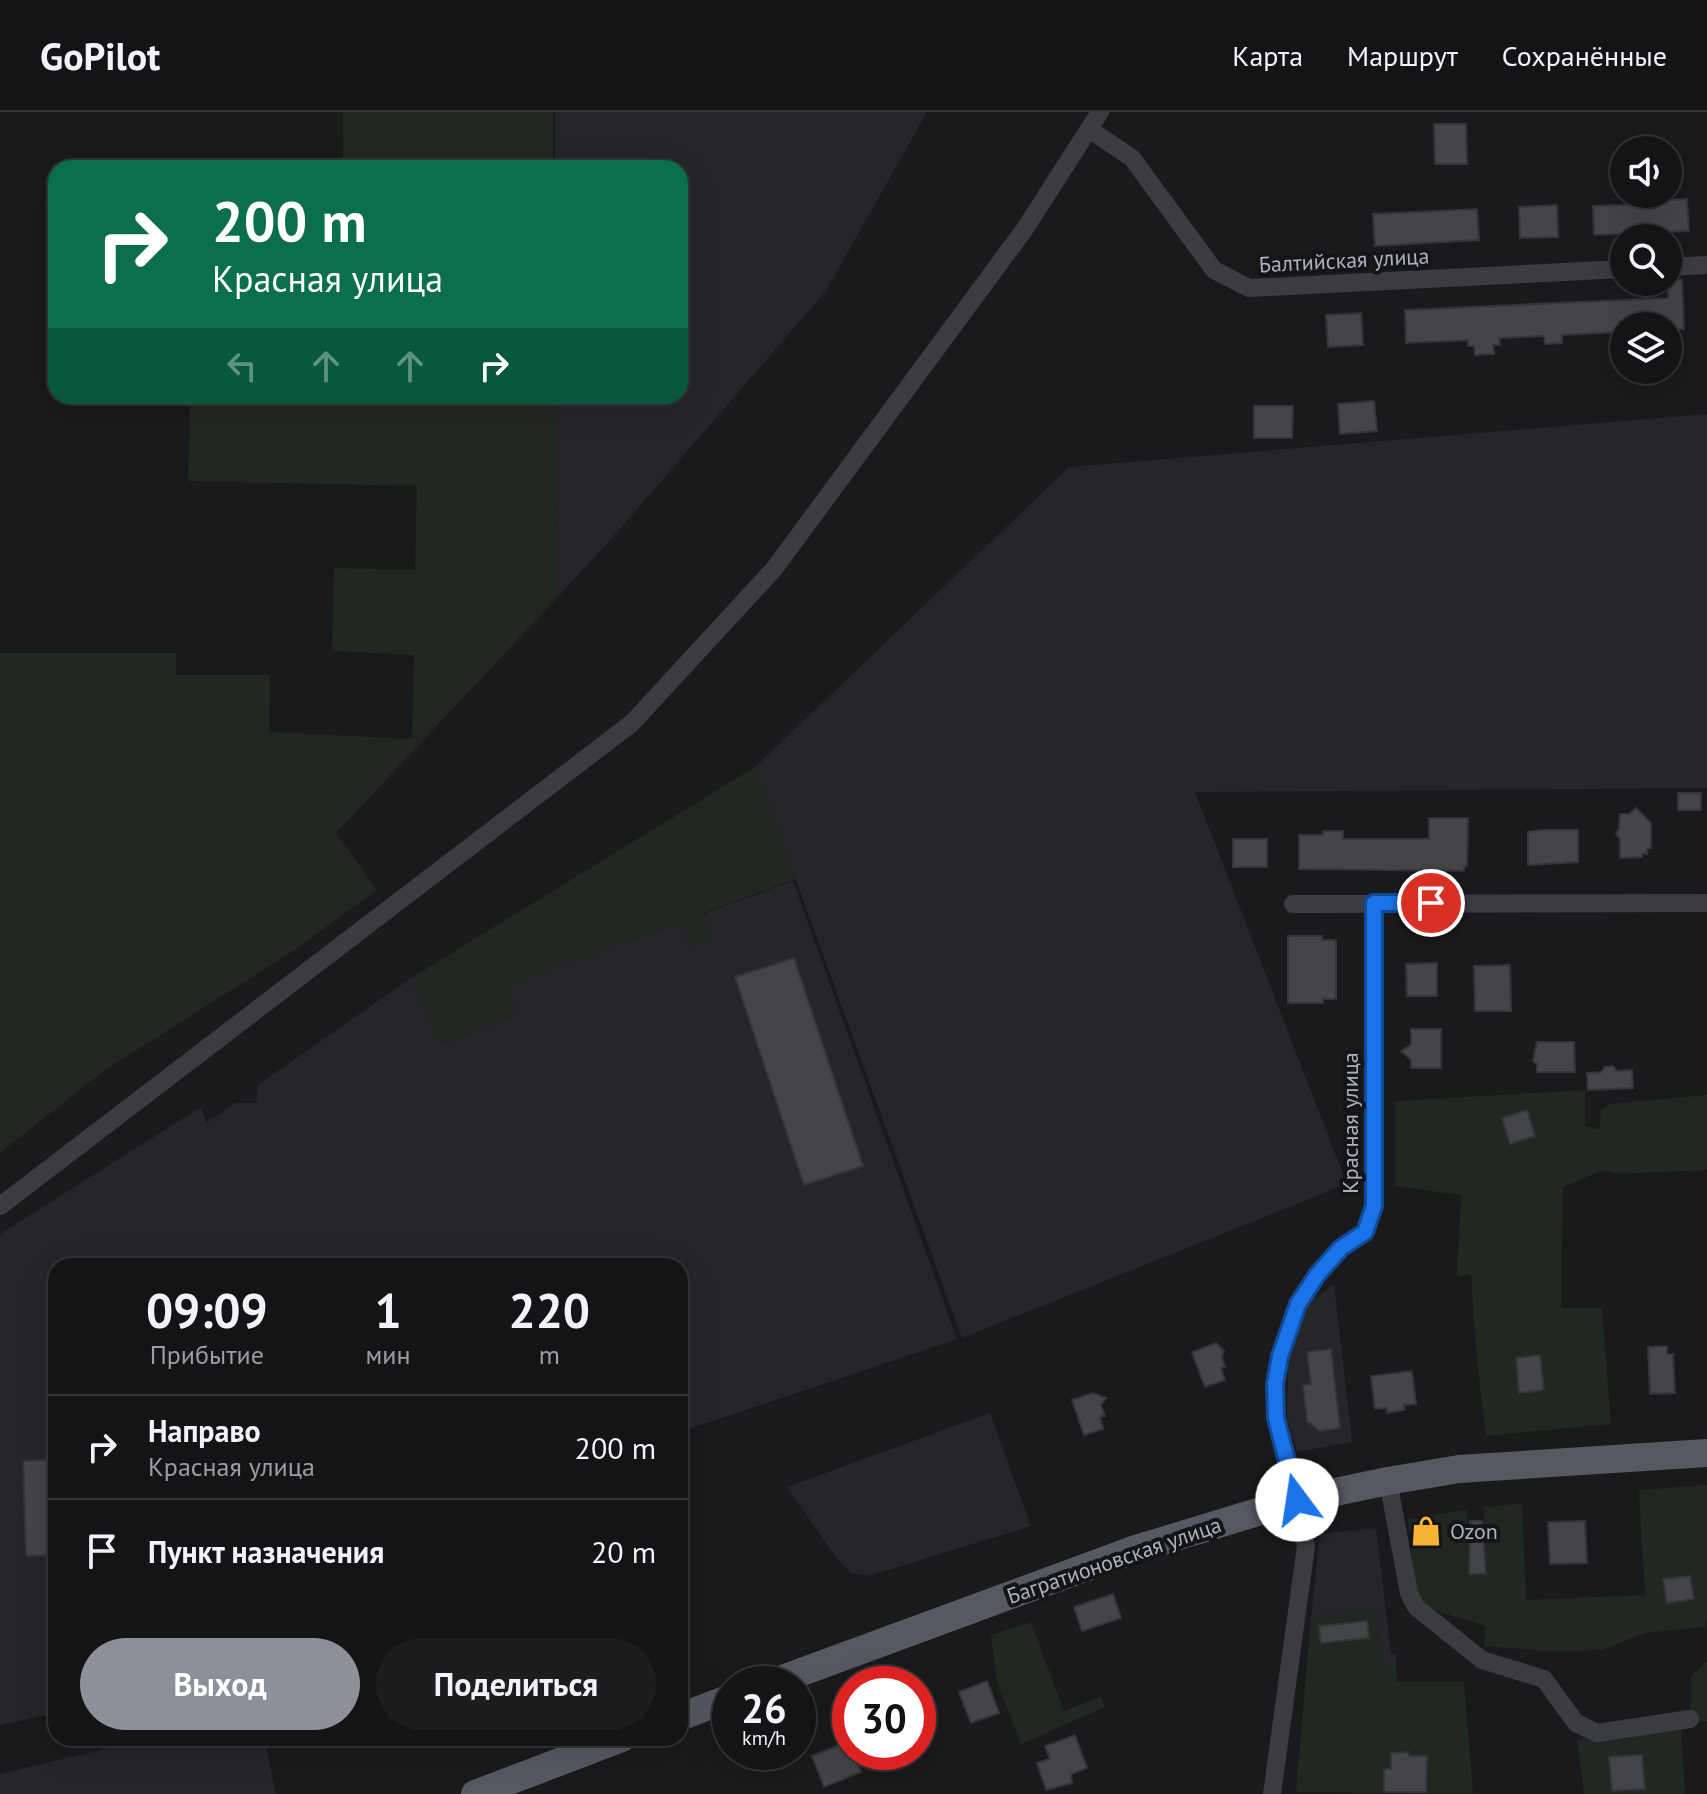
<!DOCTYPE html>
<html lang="ru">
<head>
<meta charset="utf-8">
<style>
	body { margin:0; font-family:"PT Sans",sans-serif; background:#1d1d1f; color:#f1f3f6; height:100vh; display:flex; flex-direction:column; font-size:30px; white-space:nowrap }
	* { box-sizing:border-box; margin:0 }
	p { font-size:26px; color:#9d9ea1 }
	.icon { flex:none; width:44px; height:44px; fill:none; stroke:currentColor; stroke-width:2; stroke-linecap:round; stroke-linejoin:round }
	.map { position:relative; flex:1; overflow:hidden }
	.panel { position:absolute; left:48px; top:1146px; width:640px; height:488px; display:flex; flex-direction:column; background:#141416; border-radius:24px; box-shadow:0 8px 32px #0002,0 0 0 2px #333335 }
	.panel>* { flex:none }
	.banner { position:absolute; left:48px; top:48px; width:640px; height:244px; border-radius:24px; box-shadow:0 8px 32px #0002,0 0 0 2px #333335; background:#0b6e4f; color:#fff; overflow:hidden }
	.fabs { position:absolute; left:1610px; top:24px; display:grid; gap:16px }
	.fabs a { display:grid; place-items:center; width:72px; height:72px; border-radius:50%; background:#141416; box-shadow:0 8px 32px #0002,0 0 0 2px #333335; font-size:40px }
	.speed { position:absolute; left:712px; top:1554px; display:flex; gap:16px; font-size:40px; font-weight:700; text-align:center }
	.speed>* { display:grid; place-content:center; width:104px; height:104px; border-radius:50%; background:#141416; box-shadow:0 8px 32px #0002,0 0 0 2px #333335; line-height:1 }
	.speed small { font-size:20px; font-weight:400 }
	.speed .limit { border:12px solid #d22; background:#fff; color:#111 }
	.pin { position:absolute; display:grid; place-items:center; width:68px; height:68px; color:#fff; margin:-34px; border:4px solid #fff; border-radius:50%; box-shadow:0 2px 8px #0007 }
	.me { position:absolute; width:88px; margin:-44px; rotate:346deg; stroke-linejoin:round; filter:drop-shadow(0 0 6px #0008) }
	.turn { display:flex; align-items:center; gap:28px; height:168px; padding:0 32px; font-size:36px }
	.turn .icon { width:104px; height:104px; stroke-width:2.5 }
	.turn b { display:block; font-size:56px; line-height:68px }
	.lanes { display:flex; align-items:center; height:76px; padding:0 32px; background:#0003; justify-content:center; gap:40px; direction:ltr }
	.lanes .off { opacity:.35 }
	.eta { display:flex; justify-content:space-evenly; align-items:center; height:136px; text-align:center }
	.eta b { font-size:48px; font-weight:600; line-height:56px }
	.cta { display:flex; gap:16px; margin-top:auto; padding:16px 32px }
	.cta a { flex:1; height:92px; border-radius:48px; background:#8c9099; color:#fff; font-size:32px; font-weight:600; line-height:92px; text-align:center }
	.cta a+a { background:#1d1d1f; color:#f1f3f6 }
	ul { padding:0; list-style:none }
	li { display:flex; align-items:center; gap:24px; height:104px; padding:0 32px; border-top:2px solid #333335 }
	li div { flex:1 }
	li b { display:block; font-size:30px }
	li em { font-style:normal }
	header { display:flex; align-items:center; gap:48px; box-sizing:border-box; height:112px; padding:0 40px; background:#141416; border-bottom:2px solid #333335 }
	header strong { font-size:38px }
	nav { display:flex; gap:44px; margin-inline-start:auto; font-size:28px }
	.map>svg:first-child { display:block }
	.built { fill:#26262a }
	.green { fill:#202821 }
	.building { fill:#44454a; stroke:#343439; stroke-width:2 }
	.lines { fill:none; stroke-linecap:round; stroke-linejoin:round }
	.street { stroke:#3b3c42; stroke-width:18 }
	.primary { stroke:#575961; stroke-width:28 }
	.route-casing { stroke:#114b97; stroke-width:20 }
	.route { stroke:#1a73e8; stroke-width:14 }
	.labels { text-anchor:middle; stroke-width:8; stroke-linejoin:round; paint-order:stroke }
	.street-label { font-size:22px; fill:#acb2bd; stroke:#151518 }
	.poi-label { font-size:22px; fill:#acb2bd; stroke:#151518; text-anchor:start }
</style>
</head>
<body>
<header>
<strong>GoPilot</strong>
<nav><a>Карта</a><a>Маршрут</a><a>Сохранённые</a></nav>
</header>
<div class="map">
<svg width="1707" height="1682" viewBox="0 0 1707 1682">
	<rect width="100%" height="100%" fill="#1a1a1d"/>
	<!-- built -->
	<path class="built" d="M555,0H927L826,179L612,426L556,487L555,284H680V56H555Z
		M1707,302V676L1195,680L1347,1072L962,1226L755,655L1069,355Z
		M793,769L957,1227L680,1320V1154H56V1601L0,1613V1122L201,995L206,1011L235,991H256L258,973L411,866L442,932L518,902L508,873L680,810L689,834L711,826L703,802Z
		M1334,1172L1352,1330L1297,1340L1287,1305L1288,1259L1292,1235L1308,1191Z
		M990,1301L1031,1414L872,1463L852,1462L837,1447L787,1375Z
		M1376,1416L1391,1542H1396V1551H1381L1376,1498L1311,1505L1320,1422Z
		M151,1626H264L276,1682H0V1662Z"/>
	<!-- green -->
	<path class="green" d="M343,0H553V56H343Z
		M418,284H555L556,487L336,721L377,778L293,839L105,958L0,1041V541H176V563H270L269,620L412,627L414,543L332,539L334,456L415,458L417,374L188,369L190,287L418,291Z
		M755,655L796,767L703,801L712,826L689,834L679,810L509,873L518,902L441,932L411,866Z
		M1585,978V1014L1599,1018L1601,998L1610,992L1707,983V1058L1617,1062L1603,1058L1563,1075L1561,1196H1602L1611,1312L1486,1324L1477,1249L1471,1163L1457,1164L1461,1083L1395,1074V989Z
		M1707,1373V1505L1705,1515L1645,1521L1601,1538L1548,1539L1484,1534L1486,1514L1417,1493L1408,1407L1467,1398L1469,1461H1485L1484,1395L1522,1391L1526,1488L1645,1483L1639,1378Z
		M1376,1498L1381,1550L1396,1551L1397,1570H1464L1473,1682L1296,1680L1311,1505Z
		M1031,1510L1064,1599L1101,1585L1105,1595L1021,1632L997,1570L991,1523Z
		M1707,1550V1609L1691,1611V1564Z
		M1681,1611L1685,1682H1584L1577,1628Z"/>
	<!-- building -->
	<path class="building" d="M1434,12H1466L1467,52H1435Z
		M1687,87L1689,119L1594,123L1593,94L1649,92V89Z
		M1557,93L1558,125L1520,126L1519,95Z
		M1477,97L1479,128L1375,134L1373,102Z
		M1668,168H1682L1684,217L1668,218V214H1620V220L1562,223V231L1545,232L1544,224L1499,226L1500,233H1493L1494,242L1475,243L1474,234H1468V228L1406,231L1405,198L1668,186Z
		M1361,201L1363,233L1328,235L1326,203Z
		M1374,289L1377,319L1340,322L1338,292Z
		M1254,294H1293L1292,326H1254Z
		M1678,681H1701V698H1678Z
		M1636,696L1651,711V736H1648L1647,742H1642V745L1620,746V727L1616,722L1619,717L1620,702H1629Z
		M1429,706H1468L1467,754H1464V759L1299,757V723H1323V719H1343V727H1429Z
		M1543,718H1578V750L1528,753V720Z
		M1233,727H1267V755H1233Z
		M1288,824H1322V828H1336V887H1323V891H1288Z
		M794,846L863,1054L804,1073L735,865Z
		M1437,851V884H1407L1406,852Z
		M1510,853L1511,899H1475L1474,854Z
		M1411,917H1441V956H1411V948L1401,939L1411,933Z
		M1537,930H1574L1575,960H1537V952L1533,949Z
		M1613,954L1617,959L1632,958L1633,976L1588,978L1587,961L1601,960L1605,955Z
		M1527,998L1535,1024L1510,1032L1502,1006Z
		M1216,1231L1224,1239L1222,1245L1225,1255L1221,1256L1225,1268L1205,1275L1192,1240Z
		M1667,1234V1242H1673L1675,1281L1650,1282L1648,1235Z
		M1331,1237L1340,1316L1320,1319L1307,1309L1303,1273L1311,1272L1307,1240Z
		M1540,1243L1544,1278L1519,1281L1516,1246Z
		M1412,1259L1416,1292L1404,1293L1405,1298L1387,1301V1296L1375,1297L1371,1264Z
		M1093,1281L1106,1286L1101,1293L1105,1304L1100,1305L1103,1317L1084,1323L1072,1288Z
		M56,1348V1443L26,1444L23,1349Z
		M1470,1409H1482L1486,1462H1469Z
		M1585,1409L1587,1451L1550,1452L1548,1410Z
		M1690,1464L1694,1487L1667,1491L1663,1467Z
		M1113,1482L1121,1506L1082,1519L1074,1495Z
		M1367,1509L1369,1526L1321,1531L1319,1514Z
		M987,1569L999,1601L971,1611L959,1580Z
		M1075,1623L1087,1656L1071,1662L1072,1671L1046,1678L1037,1651L1050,1647L1045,1634Z
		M849,1629L850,1640H853L861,1660L824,1675L812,1644Z
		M1409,1640V1644H1427L1426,1680H1384V1657H1391V1641Z
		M1638,1643H1642L1645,1677L1612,1679L1609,1645Z"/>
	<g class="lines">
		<!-- street -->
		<path class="street" d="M1089,17L1132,46L1214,158L1249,176L1624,157
			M1668,155L1707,153
			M1293,792L1707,791
			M0,1094L632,611L774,457L1024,118L1100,0
			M1388,1369L1409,1481L1416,1495L1482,1548L1544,1567L1576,1611L1597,1621L1690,1607
			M1272,1682L1306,1434L1276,1306L1275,1272L1280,1244L1298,1192L1317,1163L1341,1136L1365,1120L1374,1094V791"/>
		<!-- primary -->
		<path class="primary" d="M769,1572L1136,1437L1297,1388L1388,1369L1459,1357L1707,1341
			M680,1605L730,1586
			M475,1682L622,1626"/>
	</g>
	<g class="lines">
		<!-- route casing -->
		<g class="route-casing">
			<path id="route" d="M1297,1388L1276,1306L1275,1272L1280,1244L1298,1192L1317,1163L1341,1136L1365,1120L1374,1094V791H1431"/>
		</g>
		<!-- route -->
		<use href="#route" class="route"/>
	</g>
	<!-- icons -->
	<defs>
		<g id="shop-bare" transform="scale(2.4)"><path d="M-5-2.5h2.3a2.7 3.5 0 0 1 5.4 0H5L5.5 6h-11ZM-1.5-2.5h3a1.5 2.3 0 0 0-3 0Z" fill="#fab335" stroke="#151518" stroke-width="2.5" paint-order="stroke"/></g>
	</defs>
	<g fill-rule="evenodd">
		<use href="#shop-bare" x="1426" y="1419"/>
	</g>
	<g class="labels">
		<!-- street labels -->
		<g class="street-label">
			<text transform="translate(1344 148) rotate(-3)" y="8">Балтийская улица</text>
			<text transform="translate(1350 1011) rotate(-90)" y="8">Красная улица</text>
			<text transform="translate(1114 1448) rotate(-19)" y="8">Багратионовская улица</text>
		</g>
		<!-- poi labels -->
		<g class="poi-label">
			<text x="1450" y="1427">Ozon</text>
		</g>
	</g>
</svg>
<div class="fabs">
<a><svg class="icon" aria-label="sound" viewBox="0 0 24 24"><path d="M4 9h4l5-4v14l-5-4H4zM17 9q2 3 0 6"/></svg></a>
<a><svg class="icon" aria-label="search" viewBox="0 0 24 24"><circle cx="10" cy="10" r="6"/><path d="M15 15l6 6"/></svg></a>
<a><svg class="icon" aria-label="layers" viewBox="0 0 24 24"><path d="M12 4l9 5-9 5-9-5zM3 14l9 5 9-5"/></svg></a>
</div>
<div class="speed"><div>26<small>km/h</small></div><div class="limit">30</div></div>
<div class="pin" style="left:1431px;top:791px;background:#d93025"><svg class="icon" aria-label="arrive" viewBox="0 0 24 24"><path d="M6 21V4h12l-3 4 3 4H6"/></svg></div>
<svg class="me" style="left:1297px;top:1388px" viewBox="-20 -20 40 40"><circle r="19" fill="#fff"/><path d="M0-13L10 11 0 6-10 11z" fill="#1a73e8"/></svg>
<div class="banner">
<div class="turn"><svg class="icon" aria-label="right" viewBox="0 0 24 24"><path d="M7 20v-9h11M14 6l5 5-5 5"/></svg><div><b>200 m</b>Красная улица</div></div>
<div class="lanes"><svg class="icon off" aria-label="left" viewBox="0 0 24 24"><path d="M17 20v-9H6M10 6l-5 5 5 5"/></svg><svg class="icon off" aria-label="ahead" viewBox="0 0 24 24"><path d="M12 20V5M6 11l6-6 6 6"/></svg><svg class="icon off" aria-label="ahead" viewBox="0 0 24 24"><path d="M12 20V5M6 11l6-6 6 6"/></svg><svg class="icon" aria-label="right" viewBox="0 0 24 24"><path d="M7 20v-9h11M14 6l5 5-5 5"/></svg></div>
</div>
<section class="panel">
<div class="eta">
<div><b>09:09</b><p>Прибытие</p></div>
<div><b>1</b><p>мин</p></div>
<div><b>220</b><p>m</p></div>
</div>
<ul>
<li><svg class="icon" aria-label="right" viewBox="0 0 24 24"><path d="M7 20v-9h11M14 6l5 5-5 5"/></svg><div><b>Направо</b><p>Красная улица</p></div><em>200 m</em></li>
<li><svg class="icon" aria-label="arrive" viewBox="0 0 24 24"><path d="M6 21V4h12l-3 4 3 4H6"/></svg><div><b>Пункт назначения</b></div><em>20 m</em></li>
</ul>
<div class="cta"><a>Выход</a><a>Поделиться</a></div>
</section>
</div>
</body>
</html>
